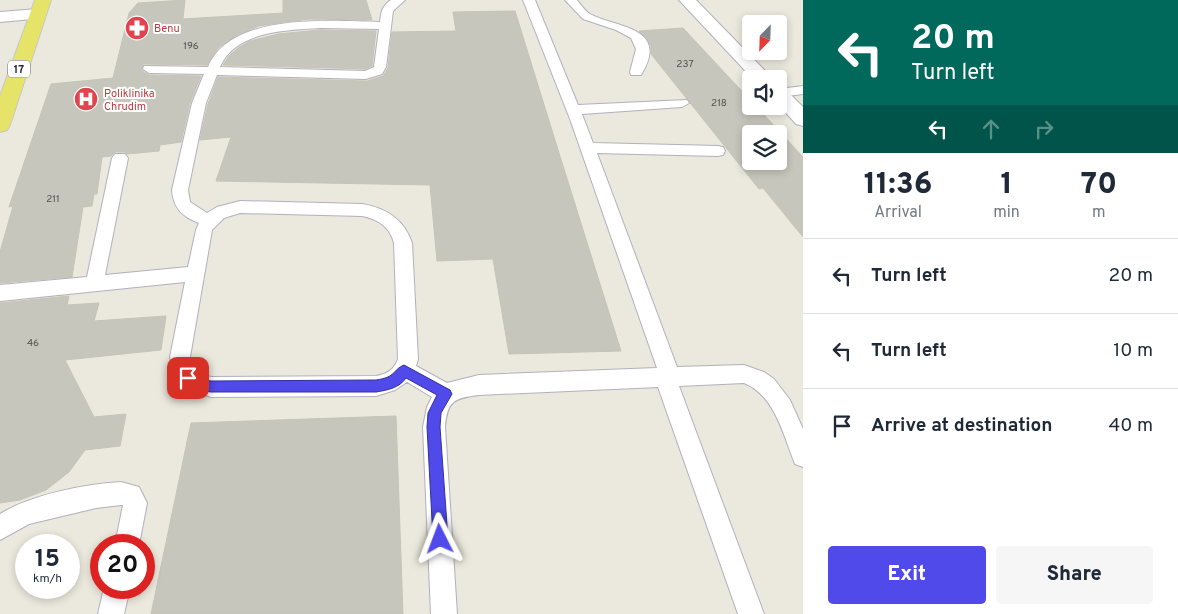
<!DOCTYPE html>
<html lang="en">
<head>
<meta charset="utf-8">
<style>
	body { margin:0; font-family:Overpass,sans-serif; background:#f6f6f7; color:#1f2937; height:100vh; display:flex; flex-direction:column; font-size:19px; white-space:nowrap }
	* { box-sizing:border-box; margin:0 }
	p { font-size:16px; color:#747a83 }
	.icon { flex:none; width:28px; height:28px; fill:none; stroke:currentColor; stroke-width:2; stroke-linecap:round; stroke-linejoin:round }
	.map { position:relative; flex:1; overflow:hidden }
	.details { display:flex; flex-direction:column; background:#fff; width:375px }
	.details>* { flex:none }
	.top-card { background:#00695c; color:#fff; overflow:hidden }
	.needle { width:32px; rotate:203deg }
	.buttons { position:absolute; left:742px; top:15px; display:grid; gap:10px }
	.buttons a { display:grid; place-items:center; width:45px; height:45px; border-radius:5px; background:#fff; box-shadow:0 2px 8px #0003; font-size:25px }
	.speed { position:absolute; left:15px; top:534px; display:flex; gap:10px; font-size:25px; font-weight:700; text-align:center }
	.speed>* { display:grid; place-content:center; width:65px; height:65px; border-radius:50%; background:#fff; box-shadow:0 2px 8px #0003; line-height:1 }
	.speed small { font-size:12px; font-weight:400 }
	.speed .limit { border:8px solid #d22; background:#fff; color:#111 }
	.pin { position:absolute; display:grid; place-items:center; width:42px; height:42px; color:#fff; margin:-21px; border-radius:10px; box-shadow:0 2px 8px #0006 }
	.me { position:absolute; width:55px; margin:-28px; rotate:357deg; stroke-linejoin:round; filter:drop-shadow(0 0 4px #0008) }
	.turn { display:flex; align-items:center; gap:18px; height:105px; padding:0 25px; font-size:22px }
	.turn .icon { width:65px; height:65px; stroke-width:2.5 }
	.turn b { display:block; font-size:35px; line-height:42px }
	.lanes { display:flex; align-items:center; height:48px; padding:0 25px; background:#0003; justify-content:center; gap:25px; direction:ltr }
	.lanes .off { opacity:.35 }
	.eta { display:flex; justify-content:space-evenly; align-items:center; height:85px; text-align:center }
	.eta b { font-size:30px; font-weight:800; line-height:35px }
	.button { display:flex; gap:10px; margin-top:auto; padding:10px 25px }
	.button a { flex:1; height:58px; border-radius:5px; background:#504aeb; color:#fff; font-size:20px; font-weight:800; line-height:58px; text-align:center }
	.button a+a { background:#f6f6f7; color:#1f2937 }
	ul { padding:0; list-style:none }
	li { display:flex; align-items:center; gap:15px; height:75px; padding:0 25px; border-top:1px solid #e0e1e3 }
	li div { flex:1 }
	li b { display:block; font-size:19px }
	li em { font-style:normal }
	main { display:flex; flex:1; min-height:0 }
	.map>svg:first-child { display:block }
	.building { fill:#c7c6bc; stroke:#c6c4b7; fill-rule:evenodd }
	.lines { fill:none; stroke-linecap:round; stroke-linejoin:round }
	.service-casing { stroke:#b1b1bd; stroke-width:2 }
	.minor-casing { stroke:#b1b1bd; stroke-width:2 }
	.primary-casing { stroke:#c8c8c8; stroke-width:2 }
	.service { fill:#fff; fill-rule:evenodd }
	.minor { fill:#fff; fill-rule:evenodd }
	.primary { fill:#e5e468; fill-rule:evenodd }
	.route { fill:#504aeb; stroke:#343099 }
	.labels { text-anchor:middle; stroke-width:4; stroke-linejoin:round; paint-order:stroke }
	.number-label { font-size:10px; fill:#51514e }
	.far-health-label { font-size:11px; fill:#be3a42; stroke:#fff; text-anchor:start }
	.shield { fill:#fff; stroke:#6a6a6a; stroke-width:1 }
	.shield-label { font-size:11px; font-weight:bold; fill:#2a2a2a }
</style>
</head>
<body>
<main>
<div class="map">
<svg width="803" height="614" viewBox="0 0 803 614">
	<rect width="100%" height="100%" fill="#ebe8dd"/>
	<!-- building -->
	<path class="building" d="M185,0L183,19L283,13V0H366L372,20L310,19L284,22L259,26L237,35L218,48L207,65L143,64L141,70L149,75L201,76L190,103L181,142L160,145L159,151L127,154L125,152H115L111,156L102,157L97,194H94L92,206L83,207L72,277L0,283V252L13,206L9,207L51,84L113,78L129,13L138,3Z
		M515,11L559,153L621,351L509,354L493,259L437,261L430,185L216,181L231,137L200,140L208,104L218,77L367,81L383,76L388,68L392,32L456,31L453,12Z
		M683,28L751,101V106H756L803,157V237L763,188L759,189L651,54V46L646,37L639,31ZM751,134H779V161H751Z
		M320,30L376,31L372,66L365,69L223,65L229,56L238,48L250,41L278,34Z
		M69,296L67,305L99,303L94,321L166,316L161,350L65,360L94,417L126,414L120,446L85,450L69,472L46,490L20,500L0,503V303Z
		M396,416L403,614H151L191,423Z"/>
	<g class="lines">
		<!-- service casing -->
		<g class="service-casing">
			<path id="service" d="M391,0H405L393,11L386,67L382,74L366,79L217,75L206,103L188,190L190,202L207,213L217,207L240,201L362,204C386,208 404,219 412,243L418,359L416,366L447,383L479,375L657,368L570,119L523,0H535L578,105L687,100L689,103L682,107L582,114L593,143L718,146L723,147L725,151L723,155L718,156L597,153L677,367L744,365L764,372L774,379L790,400L803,429V467L795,464C784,437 775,395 744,383L679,386L764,614H738L658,387L479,395C454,398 447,401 445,427L457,614H431L423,427L427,407L432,397L407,382L395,390L376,396L211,397L191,390L182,385L172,364L170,357L185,282L0,301V285L87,277L112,158L115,154H125L128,158L105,275L188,267L196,230L199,223C183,217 173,208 172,190L192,103L204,74L149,73L143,69L144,66L208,67C231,12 331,21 380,22C381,12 382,6 391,0ZM320,28L379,29L374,67L365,71L220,67C235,31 287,30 320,28ZM240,213L362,216C378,219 390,227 394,243L398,359C394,370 387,374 376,376L211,377C198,374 193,370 190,357L212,230L224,218Z
				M565,0H577C581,5 585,11 590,14C615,28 671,26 641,75H631L630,72L636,49L631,38L616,30L583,19Z
				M803,86V94L779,97V89Z
				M121,482L139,487L147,503L139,545H115L123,505H121L96,508L29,524L0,540V514C30,495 85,484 121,482Z
				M104,588H130L124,614H98Z"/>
		</g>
		<!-- minor casing -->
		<g class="minor-casing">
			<path id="minor" d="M679,0H696L773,79H753Z
				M38,9L44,10L46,14L44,18L0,22V12Z
				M779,88L786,90L803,107V126L796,124L779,105Z"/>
		</g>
		<!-- primary casing -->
		<g class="primary-casing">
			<path id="primary" d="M35,0H51L10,125L7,130L0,132V96Z"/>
		</g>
		<!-- service -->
		<use href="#service" class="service"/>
		<!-- minor -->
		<use href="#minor" class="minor"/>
		<!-- primary -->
		<use href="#primary" class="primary"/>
	</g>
	<!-- route -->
	<path class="route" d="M404,365L450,390L452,394L441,413L440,427L448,539L445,544L440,547L435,544L433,539L427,427L428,413L437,395L406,378C399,388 388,390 376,392H211C201,390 186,389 182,378L183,374L188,372L200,379L211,381L376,380C397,377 392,370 404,365Z"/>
	<!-- icons -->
	<defs>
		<g id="pharmacy-disc" transform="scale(1.25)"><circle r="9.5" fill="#e0444e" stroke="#fff"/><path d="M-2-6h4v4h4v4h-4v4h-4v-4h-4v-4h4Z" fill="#fff"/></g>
		<g id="hospital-disc" transform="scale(1.25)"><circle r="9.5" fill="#e0444e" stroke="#fff"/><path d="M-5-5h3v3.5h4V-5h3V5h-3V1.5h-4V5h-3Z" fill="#fff"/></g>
	</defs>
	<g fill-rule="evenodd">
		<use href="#pharmacy-disc" x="137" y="28"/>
		<use href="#hospital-disc" x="86" y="99"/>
	</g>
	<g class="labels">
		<!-- number labels -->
		<g class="number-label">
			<text x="191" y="49">196</text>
			<text x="685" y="67">237</text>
			<text x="719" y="106">218</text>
			<text x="53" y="202">211</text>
			<text x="33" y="346">46</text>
		</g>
		<!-- far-health labels -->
		<g class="far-health-label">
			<text x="154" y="32">Benu</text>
			<text x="104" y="97">Poliklinika<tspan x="104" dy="13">Chrudim</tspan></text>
		</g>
		<!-- shield labels -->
		<rect class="shield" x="8" y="60.5" width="22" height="17" rx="4"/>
		<g class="shield-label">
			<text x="19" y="73">17</text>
		</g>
	</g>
</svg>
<div class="buttons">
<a><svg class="needle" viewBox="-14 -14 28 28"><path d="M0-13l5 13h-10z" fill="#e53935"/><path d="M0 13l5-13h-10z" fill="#747a83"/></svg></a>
<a><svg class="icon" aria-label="sound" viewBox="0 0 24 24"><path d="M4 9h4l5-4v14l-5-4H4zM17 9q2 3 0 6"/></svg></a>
<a><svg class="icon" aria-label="layers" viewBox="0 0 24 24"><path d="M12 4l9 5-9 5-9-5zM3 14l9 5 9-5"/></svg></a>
</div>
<div class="speed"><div>15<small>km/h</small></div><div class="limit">20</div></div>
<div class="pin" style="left:188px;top:378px;background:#d93025"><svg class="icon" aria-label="arrive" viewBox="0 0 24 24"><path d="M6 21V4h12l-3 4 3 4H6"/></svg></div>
<svg class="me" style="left:440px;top:539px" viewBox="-20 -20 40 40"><path d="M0-17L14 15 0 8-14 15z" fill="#504aeb" stroke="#fff" stroke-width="4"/></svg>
</div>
<section class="details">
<div class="top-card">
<div class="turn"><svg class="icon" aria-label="left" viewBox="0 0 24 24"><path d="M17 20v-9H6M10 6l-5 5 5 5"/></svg><div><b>20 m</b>Turn left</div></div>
<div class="lanes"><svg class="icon" aria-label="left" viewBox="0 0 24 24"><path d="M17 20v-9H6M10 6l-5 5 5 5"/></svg><svg class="icon off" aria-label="ahead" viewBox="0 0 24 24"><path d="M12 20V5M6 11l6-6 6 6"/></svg><svg class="icon off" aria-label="right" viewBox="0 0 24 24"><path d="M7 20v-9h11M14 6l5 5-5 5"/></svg></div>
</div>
<div class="eta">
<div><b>11:36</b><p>Arrival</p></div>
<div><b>1</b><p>min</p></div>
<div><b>70</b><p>m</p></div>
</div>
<ul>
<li><svg class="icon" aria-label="left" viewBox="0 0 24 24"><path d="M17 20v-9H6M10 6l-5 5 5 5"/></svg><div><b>Turn left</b></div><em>20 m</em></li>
<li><svg class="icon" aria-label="left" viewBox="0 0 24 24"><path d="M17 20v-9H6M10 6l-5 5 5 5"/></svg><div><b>Turn left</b></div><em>10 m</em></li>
<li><svg class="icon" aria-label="arrive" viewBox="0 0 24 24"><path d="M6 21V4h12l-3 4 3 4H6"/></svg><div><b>Arrive at destination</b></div><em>40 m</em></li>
</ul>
<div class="button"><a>Exit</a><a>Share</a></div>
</section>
</main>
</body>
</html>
